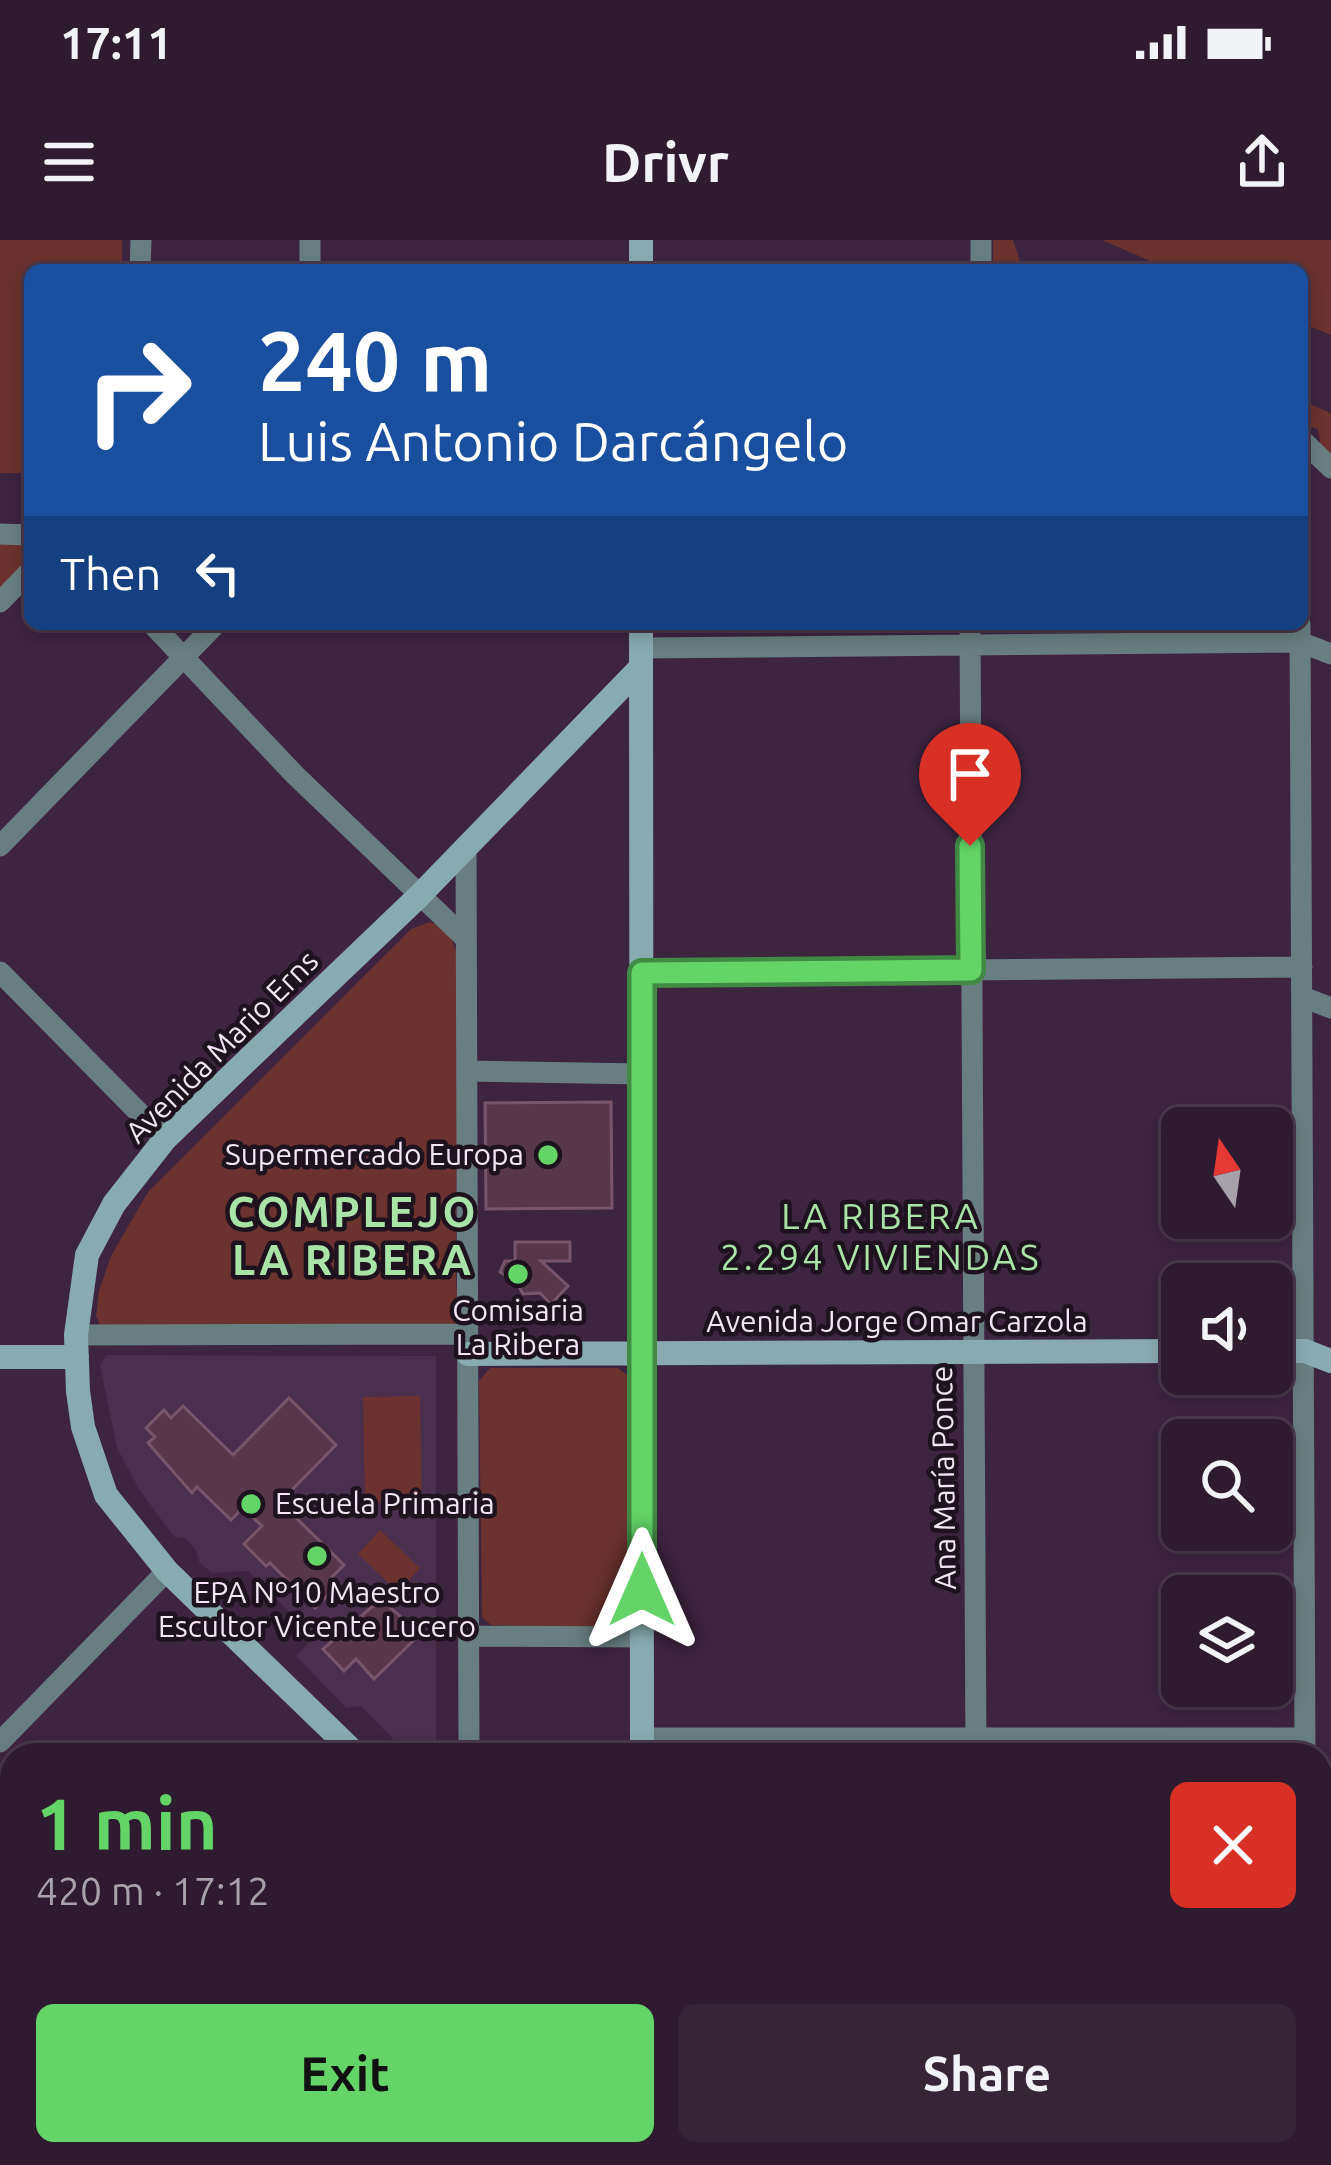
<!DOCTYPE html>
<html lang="en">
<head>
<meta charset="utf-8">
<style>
	body { margin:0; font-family:Ubuntu,sans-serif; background:#362437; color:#f1f3f6; height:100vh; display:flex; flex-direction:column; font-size:45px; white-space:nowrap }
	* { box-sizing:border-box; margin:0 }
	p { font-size:39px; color:#a7a1aa }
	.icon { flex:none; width:66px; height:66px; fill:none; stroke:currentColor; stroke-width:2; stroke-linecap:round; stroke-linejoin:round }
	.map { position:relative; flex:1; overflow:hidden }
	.panel { position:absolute; left:0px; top:1503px; width:1332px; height:423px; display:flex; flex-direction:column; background:#2e1b2f; border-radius:36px 36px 0 0; box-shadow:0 6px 18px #0003,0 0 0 3px #49394b }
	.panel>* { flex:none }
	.guide { position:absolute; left:24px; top:24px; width:1284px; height:366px; border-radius:18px; box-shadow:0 6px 18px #0003,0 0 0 3px #49394b; background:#1a4fa0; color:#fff; overflow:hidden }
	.needle { width:78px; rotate:347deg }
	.fabs { position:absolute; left:1161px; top:867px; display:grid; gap:24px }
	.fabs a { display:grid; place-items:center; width:132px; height:132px; border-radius:18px; background:#2e1b2f; box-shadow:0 6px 18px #0003,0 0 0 3px #49394b; font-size:60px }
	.pin { position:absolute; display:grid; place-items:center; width:102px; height:102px; color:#fff; margin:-123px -51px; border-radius:50% 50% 50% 0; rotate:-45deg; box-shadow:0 0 12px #0007 }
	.pin .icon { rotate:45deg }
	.me { position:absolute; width:132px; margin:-66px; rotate:0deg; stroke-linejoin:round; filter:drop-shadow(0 0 9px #0008) }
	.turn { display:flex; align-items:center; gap:42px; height:252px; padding:0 36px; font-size:54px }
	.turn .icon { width:156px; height:156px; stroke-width:2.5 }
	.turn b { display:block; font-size:84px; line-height:102px }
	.then { display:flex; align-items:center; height:114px; padding:0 36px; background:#0003; gap:24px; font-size:45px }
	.round { display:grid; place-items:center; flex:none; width:126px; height:126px; border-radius:18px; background:#362437 }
	.summary { display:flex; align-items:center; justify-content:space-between; height:204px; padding:0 36px }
	h1 { font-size:72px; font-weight:700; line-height:90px; color:#64d468 }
	.action { display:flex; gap:24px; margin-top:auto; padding:24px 36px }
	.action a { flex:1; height:138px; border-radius:18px; background:#64d468; color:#111; font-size:48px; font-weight:700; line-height:138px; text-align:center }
	.action a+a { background:#362437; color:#f1f3f6 }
	.status { display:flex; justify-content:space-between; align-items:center; height:84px; padding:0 60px; background:#2e1b2f; direction:ltr }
	.status svg { height:33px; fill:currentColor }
	header { display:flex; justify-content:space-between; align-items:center; height:156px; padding:0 36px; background:#2e1b2f; font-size:54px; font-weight:700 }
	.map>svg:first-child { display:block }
	.built { fill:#4b2f4e }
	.green { fill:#6b322f }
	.building { fill:#59374b; stroke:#795569; stroke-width:3 }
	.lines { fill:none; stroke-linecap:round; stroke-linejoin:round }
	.street { stroke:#697e80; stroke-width:21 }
	.secondary { stroke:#88abaf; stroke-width:24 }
	.route-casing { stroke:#418a44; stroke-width:30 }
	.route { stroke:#64d468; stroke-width:21 }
	.poi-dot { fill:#64d468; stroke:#1d121e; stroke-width:4.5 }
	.labels { text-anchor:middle; stroke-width:9; stroke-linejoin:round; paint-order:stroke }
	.street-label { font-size:30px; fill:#f4e4f5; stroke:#1d121e }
	.poi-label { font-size:30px; fill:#f4e4f5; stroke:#1d121e }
	.quarter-label { font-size:36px; letter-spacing:3px; fill:#a9e3a8; stroke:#1d121e }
	.district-label { font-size:42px; font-weight:bold; letter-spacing:3px; fill:#a9e3a8; stroke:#1d121e }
</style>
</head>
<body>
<div class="status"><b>17:11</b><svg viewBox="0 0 49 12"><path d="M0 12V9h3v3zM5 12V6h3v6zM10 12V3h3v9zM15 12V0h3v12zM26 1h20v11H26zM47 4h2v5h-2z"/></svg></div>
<header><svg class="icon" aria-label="menu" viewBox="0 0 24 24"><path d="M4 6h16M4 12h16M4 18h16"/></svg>Drivr<svg class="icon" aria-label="share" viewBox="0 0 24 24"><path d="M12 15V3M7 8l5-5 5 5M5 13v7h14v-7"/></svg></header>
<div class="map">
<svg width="1331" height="1925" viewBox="0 0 1331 1925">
	<rect width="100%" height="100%" fill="#3d243f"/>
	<!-- built -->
	<path class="built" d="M107,1115L436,1116V1515H395L394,1500L361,1466L346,1468L296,1416L314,1397L248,1331L212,1333L199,1322L196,1310L185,1298L174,1297L139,1249L117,1208L100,1125Z"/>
	<!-- green -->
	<path class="green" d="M0,0H122V30H30V233H0Z
		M993,0H1013L1023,30H993Z
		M1102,0H1331V95L1302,83V30H1171Z
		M1302,161L1331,173V213L1321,208L1318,189L1302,184Z
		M0,303L30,305V317L0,348Z
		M430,682C449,690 454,700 458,720L456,1042L460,1085H100L96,1076L99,1051L111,1016L148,952L411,689Z
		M490,1128H618L629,1137L628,1379L620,1388L491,1385L482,1377L479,1141Z
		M420,1156L422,1262L365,1263L363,1157Z
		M380,1290L420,1328L398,1352L358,1314Z
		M0,1877L12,1888V1914H38L50,1925H0Z"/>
	<!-- building -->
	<path class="building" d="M611,862L612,968L486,969L485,863Z
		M515,1002H570V1021H541L568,1046L551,1064L540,1053L523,1054L518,1045H511V1039L500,1032L505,1021H515Z
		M289,1158L336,1205L280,1262L344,1325L332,1337L339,1344L315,1368L270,1323L266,1326L244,1304L262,1286L243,1268L231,1280L197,1247L192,1253L148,1203L155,1197L146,1188L164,1170L171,1178L183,1166L233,1215Z
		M381,1359L420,1394L374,1439L356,1419L344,1431L323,1409Z"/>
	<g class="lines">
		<!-- street -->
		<path class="street" d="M310,0V30
			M140,30L141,0
			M981,30V0
			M1302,200L1331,228
			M0,294L30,295
			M0,362L30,331
			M152,384L295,535L466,699
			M970,384L976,1515
			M1300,384L1305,1515
			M641,408L1300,402L1331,414
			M0,606L216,384
			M466,608L469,1515
			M0,732L165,899
			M642,733L1302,727
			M1303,757L1331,768
			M467,831L642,834
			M76,1095L468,1094
			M470,1396L642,1397
			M642,1498H1305
			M0,1502L167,1331
			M0,1632L12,1644
			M1320,1821L1331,1820
			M0,1866L12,1878
			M49,1914L60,1925
			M289,1914L300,1925
			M75,1925L86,1914
			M979,1925V1914
			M1307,1925V1914"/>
		<!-- secondary -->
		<path class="secondary" d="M641,30V0
			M641,384L642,1515
			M1272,1111H1305L1331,1121
			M468,1114L1182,1111
			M0,1117H77
			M357,1515L167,1331L106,1255L83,1187L78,1151L76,1095L87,1015L114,964L165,899L419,656L641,427
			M641,1914V1925"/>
	</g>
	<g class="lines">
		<!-- route casing -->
		<g class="route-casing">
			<path id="route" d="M642,1350V733L971,730L970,606"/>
		</g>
		<!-- route -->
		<use href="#route" class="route"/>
	</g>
	<!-- markers -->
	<g class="poi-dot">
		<circle cx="548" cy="915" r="12"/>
		<circle cx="518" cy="1034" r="12"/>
		<circle cx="251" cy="1264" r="12"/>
		<circle cx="317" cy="1316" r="12"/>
	</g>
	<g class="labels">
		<!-- street labels -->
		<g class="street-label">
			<text transform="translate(222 807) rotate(-45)" y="10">Avenida Mario Erns</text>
			<text x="897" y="1092">Avenida Jorge Omar Carzola</text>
			<text transform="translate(944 1238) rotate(-91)" y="10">Ana María Ponce</text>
		</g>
		<!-- poi labels -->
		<g class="poi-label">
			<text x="524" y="925" text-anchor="end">Supermercado Europa</text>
			<text x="518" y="1081">Comisaria<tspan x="518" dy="34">La Ribera</tspan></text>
			<text x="275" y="1274" text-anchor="start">Escuela Primaria</text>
			<text x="317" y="1363">EPA Nº10 Maestro<tspan x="317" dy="34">Escultor Vicente Lucero</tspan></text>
		</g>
		<!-- quarter labels -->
		<g class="quarter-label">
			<text x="881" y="989">LA RIBERA<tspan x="881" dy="41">2.294 VIVIENDAS</tspan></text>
		</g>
		<!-- district labels -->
		<g class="district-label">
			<text x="353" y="987">COMPLEJO<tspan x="353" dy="48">LA RIBERA</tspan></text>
		</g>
	</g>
</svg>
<div class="fabs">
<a><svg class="needle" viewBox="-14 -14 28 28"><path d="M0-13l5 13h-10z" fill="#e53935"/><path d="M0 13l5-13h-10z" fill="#a7a1aa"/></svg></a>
<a><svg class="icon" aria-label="sound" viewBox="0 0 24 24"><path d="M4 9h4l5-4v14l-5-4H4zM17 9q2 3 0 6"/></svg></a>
<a><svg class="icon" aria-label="search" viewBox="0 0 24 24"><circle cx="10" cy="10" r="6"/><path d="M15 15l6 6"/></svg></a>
<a><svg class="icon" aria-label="layers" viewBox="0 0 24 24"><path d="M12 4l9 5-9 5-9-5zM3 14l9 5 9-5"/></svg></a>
</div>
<div class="pin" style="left:970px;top:606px;background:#d93025"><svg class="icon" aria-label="arrive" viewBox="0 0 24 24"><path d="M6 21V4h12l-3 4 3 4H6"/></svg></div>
<svg class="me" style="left:642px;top:1350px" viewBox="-20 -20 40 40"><path d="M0-17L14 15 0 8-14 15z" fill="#64d468" stroke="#fff" stroke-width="4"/></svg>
<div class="guide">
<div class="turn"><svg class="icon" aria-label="right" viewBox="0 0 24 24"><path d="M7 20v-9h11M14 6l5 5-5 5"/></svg><div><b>240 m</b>Luis Antonio Darcángelo</div></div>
<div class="then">Then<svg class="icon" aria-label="left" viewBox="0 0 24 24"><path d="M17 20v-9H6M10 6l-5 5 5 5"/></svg></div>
</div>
<section class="panel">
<div class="summary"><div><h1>1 min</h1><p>420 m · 17:12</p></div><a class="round" style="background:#d93025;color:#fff"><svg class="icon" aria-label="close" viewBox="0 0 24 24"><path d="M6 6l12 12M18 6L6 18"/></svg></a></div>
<div class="action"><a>Exit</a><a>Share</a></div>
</section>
</div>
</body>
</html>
